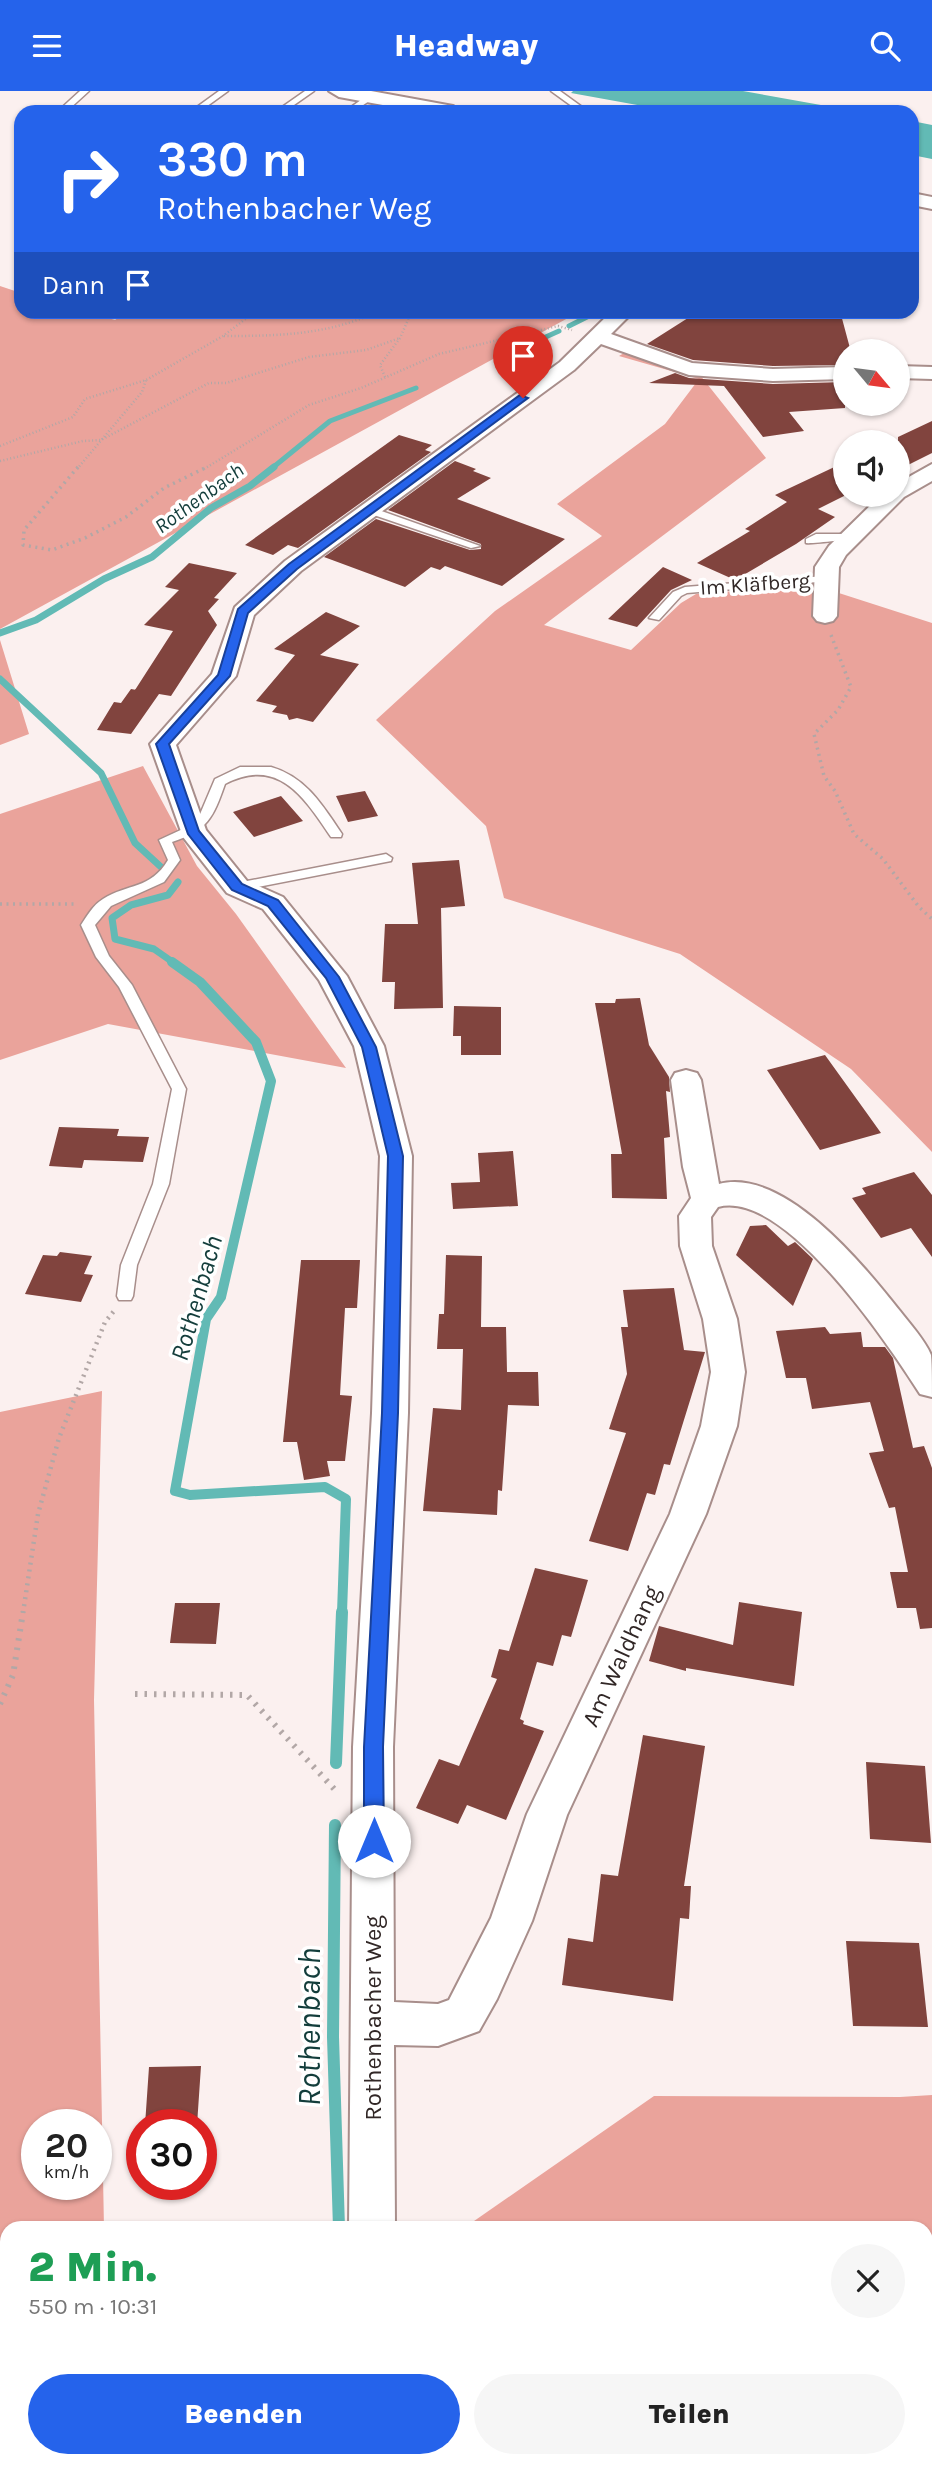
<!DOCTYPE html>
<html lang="de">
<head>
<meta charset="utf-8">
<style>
	body { margin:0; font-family:Karla,sans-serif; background:#f6f6f6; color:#222; height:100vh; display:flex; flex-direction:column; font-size:26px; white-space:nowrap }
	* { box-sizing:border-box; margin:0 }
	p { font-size:23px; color:#767676 }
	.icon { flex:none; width:38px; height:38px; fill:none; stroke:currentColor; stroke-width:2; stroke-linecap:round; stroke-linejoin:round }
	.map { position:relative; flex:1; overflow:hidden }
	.sheet { position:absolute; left:0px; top:2130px; width:933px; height:247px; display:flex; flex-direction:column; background:#fff; border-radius:21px 21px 0 0; box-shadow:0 2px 5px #0004 }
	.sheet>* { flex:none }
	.top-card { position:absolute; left:14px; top:14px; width:905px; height:214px; border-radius:21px; box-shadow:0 2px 5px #0004; background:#2563eb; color:#fff; overflow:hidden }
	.needle { width:46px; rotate:119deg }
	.fabs { position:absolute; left:833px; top:248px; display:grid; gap:14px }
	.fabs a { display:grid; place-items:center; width:77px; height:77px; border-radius:50%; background:#fff; box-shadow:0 2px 5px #0004; font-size:35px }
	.speed { position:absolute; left:21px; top:2018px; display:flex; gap:14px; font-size:35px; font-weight:700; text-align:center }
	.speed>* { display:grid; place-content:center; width:91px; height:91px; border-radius:50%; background:#fff; box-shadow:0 2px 5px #0004; line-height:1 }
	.speed small { font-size:18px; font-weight:400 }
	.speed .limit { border:10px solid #d22; background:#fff; color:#111 }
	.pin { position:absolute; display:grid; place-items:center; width:60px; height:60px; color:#fff; margin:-72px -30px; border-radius:50% 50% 50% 0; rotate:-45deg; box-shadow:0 0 7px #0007 }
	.pin .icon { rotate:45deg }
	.me { position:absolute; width:77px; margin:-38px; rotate:0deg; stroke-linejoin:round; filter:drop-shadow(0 0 5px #0008) }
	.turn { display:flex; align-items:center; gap:24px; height:147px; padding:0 28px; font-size:32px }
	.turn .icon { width:91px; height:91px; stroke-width:2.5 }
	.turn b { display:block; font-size:49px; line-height:60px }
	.then { display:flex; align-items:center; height:66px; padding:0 28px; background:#0003; gap:14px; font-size:26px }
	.round { display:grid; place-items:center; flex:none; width:74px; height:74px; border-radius:37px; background:#f6f6f6 }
	.overview { display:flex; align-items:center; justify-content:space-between; height:119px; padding:0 28px }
	h1 { font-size:42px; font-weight:800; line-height:52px; color:#1e9e55 }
	.cta { display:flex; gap:14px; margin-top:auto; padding:14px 28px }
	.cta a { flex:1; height:80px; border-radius:42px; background:#2563eb; color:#fff; font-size:28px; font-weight:800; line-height:80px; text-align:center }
	.cta a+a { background:#f6f6f6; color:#222 }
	header { display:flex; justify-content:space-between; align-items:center; height:91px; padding:0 28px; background:#2563eb; color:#fff; font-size:32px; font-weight:800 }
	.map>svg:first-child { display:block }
	.green { fill:#eabbb5 }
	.forest { fill:#eaa39b; fill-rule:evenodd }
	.water { fill:#62bab5 }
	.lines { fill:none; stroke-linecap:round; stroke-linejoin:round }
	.stream-far3 { stroke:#62bab5; stroke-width:5 }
	.stream-far2 { stroke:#62bab5; stroke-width:7 }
	.stream-far1 { stroke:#62bab5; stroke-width:10 }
	.stream { stroke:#62bab5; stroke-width:12 }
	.building { fill:#81443e }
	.lane-casing { stroke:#a88e8b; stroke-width:3 }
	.street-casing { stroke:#a88e8b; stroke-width:4 }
	.secondary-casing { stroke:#a88e8b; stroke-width:4 }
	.path-far3 { stroke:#b2a7a6; stroke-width:2.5; stroke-dasharray:1 2.5; stroke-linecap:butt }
	.path-far2 { stroke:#b2a7a6; stroke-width:3.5; stroke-dasharray:2 4.5; stroke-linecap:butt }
	.path-far1 { stroke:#b2a7a6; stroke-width:4.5; stroke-dasharray:2 5; stroke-linecap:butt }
	.path { stroke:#b2a7a6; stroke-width:6; stroke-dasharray:2.5 7; stroke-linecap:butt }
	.lane { fill:#fff; fill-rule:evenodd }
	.street { fill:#fff; fill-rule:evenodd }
	.secondary { fill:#fff; fill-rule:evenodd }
	.route { fill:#2563eb; stroke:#184099; stroke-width:2 }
	.labels { text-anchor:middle; stroke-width:7; stroke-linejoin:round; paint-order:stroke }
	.far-water-label { font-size:21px; font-style:italic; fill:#133d3b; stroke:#fff }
	.far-street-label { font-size:21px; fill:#312726; stroke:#fff }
	.street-label { font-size:24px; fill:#312726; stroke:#fff }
	.water-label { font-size:26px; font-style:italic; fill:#133d3b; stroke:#fff }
	.near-water-label { font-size:32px; font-style:italic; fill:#133d3b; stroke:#fff }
</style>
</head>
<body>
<header><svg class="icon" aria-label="menu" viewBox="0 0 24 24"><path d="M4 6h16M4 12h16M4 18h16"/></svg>Headway<svg class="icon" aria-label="search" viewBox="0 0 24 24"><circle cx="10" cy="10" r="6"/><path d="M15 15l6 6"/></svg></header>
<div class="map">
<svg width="932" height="2375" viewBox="0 0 932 2375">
	<rect width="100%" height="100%" fill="#fbf0ef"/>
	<!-- green -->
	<path class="green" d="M157,2370H521L524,2375H169Z"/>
	<!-- forest -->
	<path class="forest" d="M0,195L21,202V220L87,221L115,229L129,220L579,221L0,538Z
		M629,259L700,284L766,367L544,534L631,559L681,512L696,503L814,494L932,532V1061L851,978L680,863L504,807L486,735L376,629L495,520L602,445L557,413L665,333L699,288L619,265Z
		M0,549L29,643L0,654Z
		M143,675L197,775L236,823L346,977L108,933L0,969V723Z
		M102,1300L94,1609L104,2137H7V2370H157L169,2375H0V1321ZM37,2034H96V2093H37Z
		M932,2004V2375H524L521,2370H926V2137H464L654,2005L900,2006Z"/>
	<!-- water -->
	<path class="water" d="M573,0H743L860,21H676L571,2Z
		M912,30L932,34V68L912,64Z"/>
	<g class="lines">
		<!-- stream-far3 -->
		<path class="stream-far3" d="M569,235L599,220
			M497,268L559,240
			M271,378L330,330L416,297"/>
		<!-- stream-far2 -->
		<path class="stream-far2" d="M0,542L36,529L104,488L152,466L211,417L250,395L274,376
			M0,588L101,682L135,752L161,776
			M174,872L154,858L115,848L112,827L131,814L168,804L178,791"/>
		<!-- stream-far1 -->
		<path class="stream-far1" d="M172,871L200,891L256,951L271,990L221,1206L206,1228L175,1400L190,1404L325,1396L346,1408L342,1522"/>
		<!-- stream -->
		<path class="stream" d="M336,1672L342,1521
			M335,1734L333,1946L339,2137
			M398,2370L399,2375"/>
	</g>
	<!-- building -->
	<path class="building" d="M699,220H840L851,261H845V274L773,275L693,269L647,253Z
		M675,282L689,287L773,293L845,291V317L789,321L804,340L763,346L724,295L649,292Z
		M932,330V362L898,379V346Z
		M399,344L432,354L425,359L431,361L298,457L288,454L273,464L245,454Z
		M455,370L476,378L473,380L491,387L457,408L565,448L502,495L445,475L440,479L431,476L405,496L324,466L376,428L470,459L481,458V453L388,419Z
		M845,371L846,404L818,418L835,426L796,453L735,489L697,472L750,440L745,438L787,411L775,404Z
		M189,472L237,482L214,507L219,508L208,520L217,534L171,605L159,603L131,643L97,639L114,611L121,612L131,598L142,600L135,599L173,540L144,534L179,499L165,496Z
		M663,476L692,489L671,499L637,536L608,528Z
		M326,521L360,535L320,564L359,573L313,631L297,627L289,629L287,624L272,621L277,615L256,610L295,564L274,558Z
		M365,700L378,725L348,731L336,705Z
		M281,705L303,730L254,746L233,721Z
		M459,769L465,815L441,817L443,917L394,918L395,891H382L385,833H418L412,772Z
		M640,907L649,954L669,986L670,1001L666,1000L670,1046L664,1047L667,1108L612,1107L611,1063H622L595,912H615L616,908Z
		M454,915L501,916V964H461V945H453Z
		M825,964L866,1021L881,1042L820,1059L767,979Z
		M59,1036L119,1038L117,1045L149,1046L143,1071L84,1069L82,1077L49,1075Z
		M513,1060L518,1115L453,1118L451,1092L480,1091L478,1062Z
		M914,1081L932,1104V1166L911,1137L881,1147L852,1107L866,1103L862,1097Z
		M766,1134L788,1155L795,1151L813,1168L793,1215L736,1164L750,1135Z
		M60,1161L92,1165L84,1183L93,1184L81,1211L25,1203L43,1164L57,1165Z
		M446,1164L482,1165L481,1236H506L507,1281H538L539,1315L508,1314L502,1400L498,1399L497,1424L423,1420L433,1317L461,1319L463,1258H437L439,1223H444Z
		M301,1169H360L357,1217H345L340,1304L352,1305L345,1370H327L330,1385L304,1389L297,1351H283Z
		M674,1197L684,1259L705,1261L670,1374L664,1373L655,1404L647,1402L628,1460L589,1450L626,1342L609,1338L627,1283L621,1236H628L623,1199Z
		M825,1236L830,1243L861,1241L863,1256H885L893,1267L913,1357L924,1355L932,1377V1537L920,1538L916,1517H897L890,1481H908L895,1416L889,1417L869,1362L884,1360L870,1311L812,1318L806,1287H786L776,1240Z
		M535,1477L588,1489L571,1546L562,1544L553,1575L537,1571L520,1628L524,1630L523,1633L544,1640L506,1729L467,1714L458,1733L416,1717L439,1668L459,1675L497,1588L491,1586L499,1558L509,1560Z
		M739,1511L802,1521L794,1595L686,1577V1580L649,1570L659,1535L733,1554Z
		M175,1512H220L216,1553L170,1552Z
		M643,1644L705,1655L684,1795H691L689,1828L680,1827L673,1910L562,1894L568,1847L593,1851L601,1783L618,1785Z
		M866,1671L925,1675L931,1752L870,1748Z
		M846,1850L919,1852L928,1936L853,1935Z
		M201,1975L197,2034H145L149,1976Z"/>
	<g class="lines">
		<!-- lane casing -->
		<g class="lane-casing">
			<path id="lane" d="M80,0H89L66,21H57Z
				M219,0H228L199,21H190Z
				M305,0H314L284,21H275Z
				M551,0H560L589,21H580Z
				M368,4L375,6L353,21H344Z
				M365,417H373L480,455L471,457L365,421Z
				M816,443H852L857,446C854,448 811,453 806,452V448Z
				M825,485L829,486V490L687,502L681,505L659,529L649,527L673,501L685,496Z
				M271,676C306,686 323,715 342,743L341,746H331C304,706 278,665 225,693C213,727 208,739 172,751L180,769L164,791L111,815L95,834L109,865L132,894L186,998L169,1093L137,1174L133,1205L131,1209H119L117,1205L121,1174L153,1093L172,998L119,896L96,866L81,834C87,825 93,814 103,808C128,792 150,799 168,769L159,749L185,737L198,728L215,688L240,676Z
				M386,763L392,767L391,770L237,800L230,796L237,792Z"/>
		</g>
		<!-- street casing -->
		<g class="street-casing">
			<path id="street" d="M612,220H634L611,243L692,272L773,278L845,276V288L773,290L689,284L601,253L574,279L301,480L254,524L236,585L176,654L206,739L247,790L283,806L347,885L384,955L412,1065L408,1322L393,1656L394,1911L438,1913L449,1909L491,1827L527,1723L670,1423L701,1335L711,1281L703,1228L680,1155L679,1125L691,1107L683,1076L671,989L675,982L686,979L697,982L701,989L719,1093C785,1076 864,1175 900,1220C910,1233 925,1249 931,1264C932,1275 932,1294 932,1306L920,1303C888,1253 785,1098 718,1116L711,1126L712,1155L737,1228L745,1281L737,1335L706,1423L567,1724L532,1830L497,1908L479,1940L438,1955L394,1954L395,2137H349L353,1656L372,1322L380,1065L354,955L319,889L263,818L227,802L183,746L150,653L212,583L235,516L285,470L560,271Z
				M898,275L932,276V288L898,287Z
				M932,373V390L904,406L846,464L839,476L837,525L833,530L825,532L817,530L813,525L815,476L829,455L881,404H898V392Z
				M293,2370H343L341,2375H291Z"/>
		</g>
		<!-- secondary casing -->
		<g class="secondary-casing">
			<path id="secondary" d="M329,0H371L453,15L463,21H421L339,6Z
				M912,102L932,106V118L912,114Z"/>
		</g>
		<!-- path-far3 -->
		<path class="path-far3" d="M224,245C278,245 329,244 379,220
			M385,286L380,274L400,247L412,220
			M0,355L73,326L85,308L146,289L223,245L256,220
			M0,370L83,350L101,349L209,292H226L309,266L366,259L400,247
			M77,378L142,301L146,289
			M204,378L309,314L361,297L439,263L558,235L572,239"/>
		<!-- path-far2 -->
		<path class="path-far2" d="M78,376L24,439L23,454L52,459L85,447L126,426L164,397L207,376
			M831,544L851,596L838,619L814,643L824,685L835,700L854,743L883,768L919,816L932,828
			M0,813H76"/>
		<!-- path-far1 -->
		<path class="path-far1" d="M23,1522L38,1423L59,1347L105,1231L114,1220"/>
		<!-- path -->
		<path class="path" d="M135,1603L247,1604L337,1701
			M0,1613L13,1584L23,1521"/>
		<!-- lane -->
		<use href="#lane" class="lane"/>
		<!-- street -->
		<use href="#street" class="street"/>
		<!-- secondary -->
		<use href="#secondary" class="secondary"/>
	</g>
	<!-- route -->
	<path class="route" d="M520,304L528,307L297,478L248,522L230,585L169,653L199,740L242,793L278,809L339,886L376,956L403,1065L398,1322L383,1656L384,1750L381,1756L374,1759L367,1756L364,1750V1656L382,1322L388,1065L362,956L326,887L268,815L232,799L188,743L156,653L218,584L238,518L289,473Z"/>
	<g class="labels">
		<!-- far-water labels -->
		<g class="far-water-label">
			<text transform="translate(199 407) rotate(-36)" y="7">Rothenbach</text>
		</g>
		<!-- far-street labels -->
		<g class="far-street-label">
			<text transform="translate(755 493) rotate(-4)" y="7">Im Kläfberg</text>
		</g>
		<!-- street labels -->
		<g class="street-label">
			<text transform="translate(621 1565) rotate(-65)" y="8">Am Waldhang</text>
			<text transform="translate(373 1927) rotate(-90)" y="8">Rothenbacher Weg</text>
		</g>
		<!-- water labels -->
		<g class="water-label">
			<text transform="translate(196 1207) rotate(-74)" y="9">Rothenbach</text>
		</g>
		<!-- near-water labels -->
		<g class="near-water-label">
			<text transform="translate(309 1936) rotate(-90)" y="11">Rothenbach</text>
		</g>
	</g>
</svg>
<div class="fabs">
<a><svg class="needle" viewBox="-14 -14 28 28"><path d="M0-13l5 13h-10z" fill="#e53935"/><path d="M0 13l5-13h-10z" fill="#767676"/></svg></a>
<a><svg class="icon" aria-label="sound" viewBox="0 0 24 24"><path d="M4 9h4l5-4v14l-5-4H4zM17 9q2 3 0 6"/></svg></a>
</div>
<div class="speed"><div>20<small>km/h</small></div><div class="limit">30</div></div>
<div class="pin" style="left:523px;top:307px;background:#d93025"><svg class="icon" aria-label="arrive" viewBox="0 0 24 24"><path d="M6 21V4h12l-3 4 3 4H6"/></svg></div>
<svg class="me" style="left:374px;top:1750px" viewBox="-20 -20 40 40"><circle r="19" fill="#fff"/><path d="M0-13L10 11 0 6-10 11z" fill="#2563eb"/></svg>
<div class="top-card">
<div class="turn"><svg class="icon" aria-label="right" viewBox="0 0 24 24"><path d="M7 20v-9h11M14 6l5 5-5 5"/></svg><div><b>330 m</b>Rothenbacher Weg</div></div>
<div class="then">Dann<svg class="icon" aria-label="arrive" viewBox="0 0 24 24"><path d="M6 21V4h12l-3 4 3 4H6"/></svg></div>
</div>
<section class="sheet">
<div class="overview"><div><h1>2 Min.</h1><p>550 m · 10:31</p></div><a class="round"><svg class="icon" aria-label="close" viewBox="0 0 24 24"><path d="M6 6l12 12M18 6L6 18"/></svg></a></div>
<div class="cta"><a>Beenden</a><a>Teilen</a></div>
</section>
</div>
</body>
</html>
